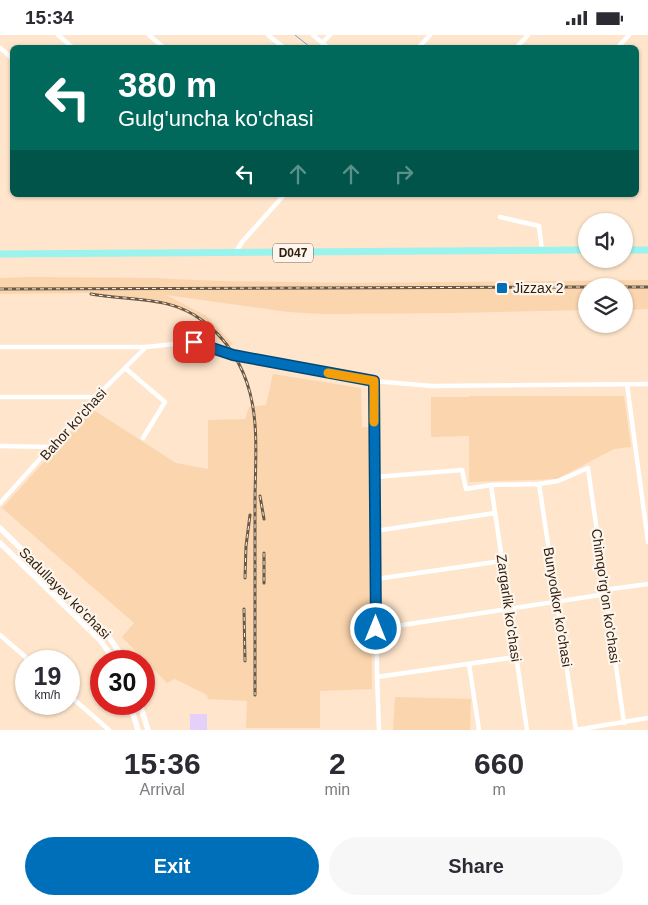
<!DOCTYPE html>
<html lang="en">
<head>
<meta charset="utf-8">
<style>
	body { margin:0; font-family:Helvetica,sans-serif; background:#f7f7f7; color:#2b2b33; height:100vh; display:flex; flex-direction:column; font-size:19px; white-space:nowrap }
	* { box-sizing:border-box; margin:0 }
	p { font-size:16px; color:#7c7c81 }
	.icon { flex:none; width:28px; height:28px; fill:none; stroke:currentColor; stroke-width:2; stroke-linecap:round; stroke-linejoin:round }
	.map { position:relative; height:695px; overflow:hidden }
	.drawer { display:flex; flex-direction:column; background:#fff; flex:1 }
	.drawer>* { flex:none }
	.guide { position:absolute; left:10px; top:10px; width:629px; height:152px; border-radius:8px; box-shadow:0 1px 4px #0004; background:#00695c; color:#fff; overflow:hidden }
	.fabs { position:absolute; left:578px; top:178px; display:grid; gap:10px }
	.fabs a { display:grid; place-items:center; width:55px; height:55px; border-radius:50%; background:#fff; box-shadow:0 1px 4px #0004; font-size:25px }
	.speed { position:absolute; left:15px; top:615px; display:flex; gap:10px; font-size:25px; font-weight:700; text-align:center }
	.speed>* { display:grid; place-content:center; width:65px; height:65px; border-radius:50%; background:#fff; box-shadow:0 1px 4px #0004; line-height:1 }
	.speed small { font-size:12px; font-weight:400 }
	.speed .limit { border:8px solid #d22; background:#fff; color:#111 }
	.pin { position:absolute; display:grid; place-items:center; width:42px; height:42px; color:#fff; margin:-21px; border-radius:10px; box-shadow:0 2px 8px #0006 }
	.me { position:absolute; width:55px; margin:-28px; rotate:0deg; stroke-linejoin:round; filter:drop-shadow(0 0 4px #0008) }
	.turn { display:flex; align-items:center; gap:18px; height:105px; padding:0 25px; font-size:22px }
	.turn .icon { width:65px; height:65px; stroke-width:2.5 }
	.turn b { display:block; font-size:35px; line-height:42px }
	.lanes { display:flex; align-items:center; height:48px; padding:0 25px; background:#0003; justify-content:center; gap:25px; direction:ltr }
	.lanes .off { opacity:.35 }
	.eta { display:flex; justify-content:space-evenly; align-items:center; height:85px; text-align:center }
	.eta b { font-size:30px; font-weight:700; line-height:35px }
	.primary-button { display:flex; gap:10px; margin-top:auto; padding:10px 25px }
	.primary-button a { flex:1; height:58px; border-radius:30px; background:#006fb9; color:#fff; font-size:20px; font-weight:700; line-height:58px; text-align:center }
	.primary-button a+a { background:#f7f7f7; color:#2b2b33 }
	.status { display:flex; justify-content:space-between; align-items:center; height:35px; padding:0 25px; background:#fff; direction:ltr }
	.status svg { height:14px; fill:currentColor }
	.map>svg:first-child { display:block }
	.built { fill:#fbd5ae }
	.green { fill:#e5d0f9 }
	.lines { fill:none; stroke-linecap:round; stroke-linejoin:round }
	.stream { stroke:#74a1cd; stroke-width:1 }
	.street { stroke:#fff; stroke-width:4.5 }
	.secondary { stroke:#fff; stroke-width:5.5 }
	.primary { stroke:#9af4ed; stroke-width:7 }
	.rail-casing { stroke:#6b5945; stroke-width:3 }
	.rail { stroke:#fef5ed; stroke-width:1; stroke-dasharray:4; stroke-linecap:butt }
	.route-casing { stroke:#004878; stroke-width:12 }
	.route { stroke:#006fb9; stroke-width:9 }
	.slow { stroke:#f59e0b; stroke-width:9 }
	.poi-dot { fill:#006fb9; stroke:#fef5ed; stroke-width:2 }
	.labels { text-anchor:middle; stroke-width:4.5; stroke-linejoin:round; paint-order:stroke }
	.shield { fill:#fef5ed; stroke:#6c5e50; stroke-width:1 }
	.shield-label { font-size:12px; font-weight:bold; fill:#2d1e0d }
	.poi-label { font-size:14px; fill:#2d1e0d; stroke:#fef5ed; text-anchor:start }
	.street-label { font-size:14px; fill:#2d1e0d; stroke:#fef5ed }
</style>
</head>
<body>
<div class="status"><b>15:34</b><svg viewBox="0 0 49 12"><path d="M0 12V9h3v3zM5 12V6h3v6zM10 12V3h3v9zM15 12V0h3v12zM26 1h20v11H26zM47 4h2v5h-2z"/></svg></div>
<div class="map">
<svg width="648" height="695" viewBox="0 0 648 695">
	<rect width="100%" height="100%" fill="#fee5cb"/>
	<!-- built -->
	<path class="built" d="M31,242L152,243L220,246L354,248L648,245V274L624,275V251H586V275L451,278L322,279L288,277L166,260L205,280L233,309L227,312L209,292L198,283L157,265L89,258L0,259V243Z
		M273,339L361,353L362,392H370L372,654L320,656V693H246L247,666L208,664L207,660L175,644L167,648L122,602L134,588L2,473L92,374L176,428L208,434V385L245,384L249,372L266,370Z
		M469,361H624L631,412L614,414L557,444L469,447V401L431,402V362H469Z
		M395,662L471,664L470,695H393Z"/>
	<!-- green -->
	<path class="green" d="M190,679H207V695H190Z"/>
	<g class="lines">
		<!-- stream -->
		<path class="stream" d="M295,0L310,12"/>
		<!-- street -->
		<path class="street" d="M58,0L72,12
			M149,0L163,12
			M268,0L283,12
			M313,0L327,12
			M322,8L330,0
			M419,12L430,0
			M517,12L528,0
			M618,12L629,0
			M0,13L12,23
			M500,182L539,191L542,215
			M236,217L242,207L284,160
			M0,312H146L194,307L233,320L374,346L432,351L648,349
			M125,333L165,367L143,403
			M374,346L377,642L379,695
			M627,349L648,507
			M0,362H96
			M0,411L52,412
			M375,442L462,435L466,454L491,450L539,449L558,446L588,433L624,688
			M539,449L576,695
			M491,450L527,695
			M0,468L96,362L146,312
			M375,496L495,478
			M376,544L502,526
			M376,594L600,560L611,554L648,549
			M0,600L30,626
			M469,629L479,695
			M377,642L516,622
			M69,660L109,695
			M575,695L648,683"/>
		<!-- secondary -->
		<path class="secondary" d="M0,493L107,599L125,626
			M0,508L100,605L115,626
			M130,669L138,695
			M140,669L148,695"/>
		<!-- primary -->
		<path class="primary" d="M624,215H648
			M0,219L586,215"/>
		<!-- rail casing -->
		<g class="rail-casing">
			<path id="rail" d="M624,252H648
				M0,254L586,252
				M91,259C129,266 170,260 203,286C226,303 243,330 250,358C259,392 255,432 255,467C255,532 255,596 255,660
				M260,461L264,484
				M264,518V548
				M245,543L246,511L250,480
				M244,574L245,626"/>
		</g>
		<!-- rail -->
		<use href="#rail" class="rail"/>
	</g>
	<g class="lines">
		<!-- route casing -->
		<g class="route-casing">
			<path id="route" d="M194,307L233,320L374,346L376,594"/>
		</g>
		<!-- route -->
		<use href="#route" class="route"/>
		<!-- slow -->
		<path class="slow" d="M328,338L374,346V387"/>
	</g>
	<!-- markers -->
	<rect class="poi-dot" x="496" y="247" width="12" height="12" rx="2.5"/>
	<g class="labels">
		<!-- shield labels -->
		<rect class="shield" x="273" y="208.5" width="40" height="19" rx="4"/>
		<g class="shield-label">
			<text x="293" y="222">D047</text>
		</g>
		<!-- poi labels -->
		<g class="poi-label">
			<text x="513" y="258">Jizzax 2</text>
		</g>
		<!-- street labels -->
		<g class="street-label">
			<text transform="translate(73 389) rotate(-48)" y="5">Bahor ko'chasi</text>
			<text transform="translate(65 558) rotate(45)" y="5">Sadullayev ko'chasi</text>
			<text transform="translate(606 561) rotate(82)" y="5">Chimqo'rg'on ko'chasi</text>
			<text transform="translate(558 572) rotate(81)" y="5">Bunyodkor ko'chasi</text>
			<text transform="translate(509 573) rotate(82)" y="5">Zargarlik ko'chasi</text>
		</g>
	</g>
</svg>
<div class="fabs">
<a><svg class="icon" aria-label="sound" viewBox="0 0 24 24"><path d="M4 9h4l5-4v14l-5-4H4zM17 9q2 3 0 6"/></svg></a>
<a><svg class="icon" aria-label="layers" viewBox="0 0 24 24"><path d="M12 4l9 5-9 5-9-5zM3 14l9 5 9-5"/></svg></a>
</div>
<div class="speed"><div>19<small>km/h</small></div><div class="limit">30</div></div>
<div class="pin" style="left:194px;top:307px;background:#d93025"><svg class="icon" aria-label="arrive" viewBox="0 0 24 24"><path d="M6 21V4h12l-3 4 3 4H6"/></svg></div>
<svg class="me" style="left:376px;top:594px" viewBox="-20 -20 40 40"><circle r="17" fill="#006fb9" stroke="#fff" stroke-width="3"/><path d="M0-11L8 9 0 5-8 9z" fill="#fff"/></svg>
<div class="guide">
<div class="turn"><svg class="icon" aria-label="left" viewBox="0 0 24 24"><path d="M17 20v-9H6M10 6l-5 5 5 5"/></svg><div><b>380 m</b>Gulg'uncha ko'chasi</div></div>
<div class="lanes"><svg class="icon" aria-label="left" viewBox="0 0 24 24"><path d="M17 20v-9H6M10 6l-5 5 5 5"/></svg><svg class="icon off" aria-label="ahead" viewBox="0 0 24 24"><path d="M12 20V5M6 11l6-6 6 6"/></svg><svg class="icon off" aria-label="ahead" viewBox="0 0 24 24"><path d="M12 20V5M6 11l6-6 6 6"/></svg><svg class="icon off" aria-label="right" viewBox="0 0 24 24"><path d="M7 20v-9h11M14 6l5 5-5 5"/></svg></div>
</div>
</div>
<section class="drawer">
<div class="eta">
<div><b>15:36</b><p>Arrival</p></div>
<div><b>2</b><p>min</p></div>
<div><b>660</b><p>m</p></div>
</div>
<div class="primary-button"><a>Exit</a><a>Share</a></div>
</section>
</body>
</html>
